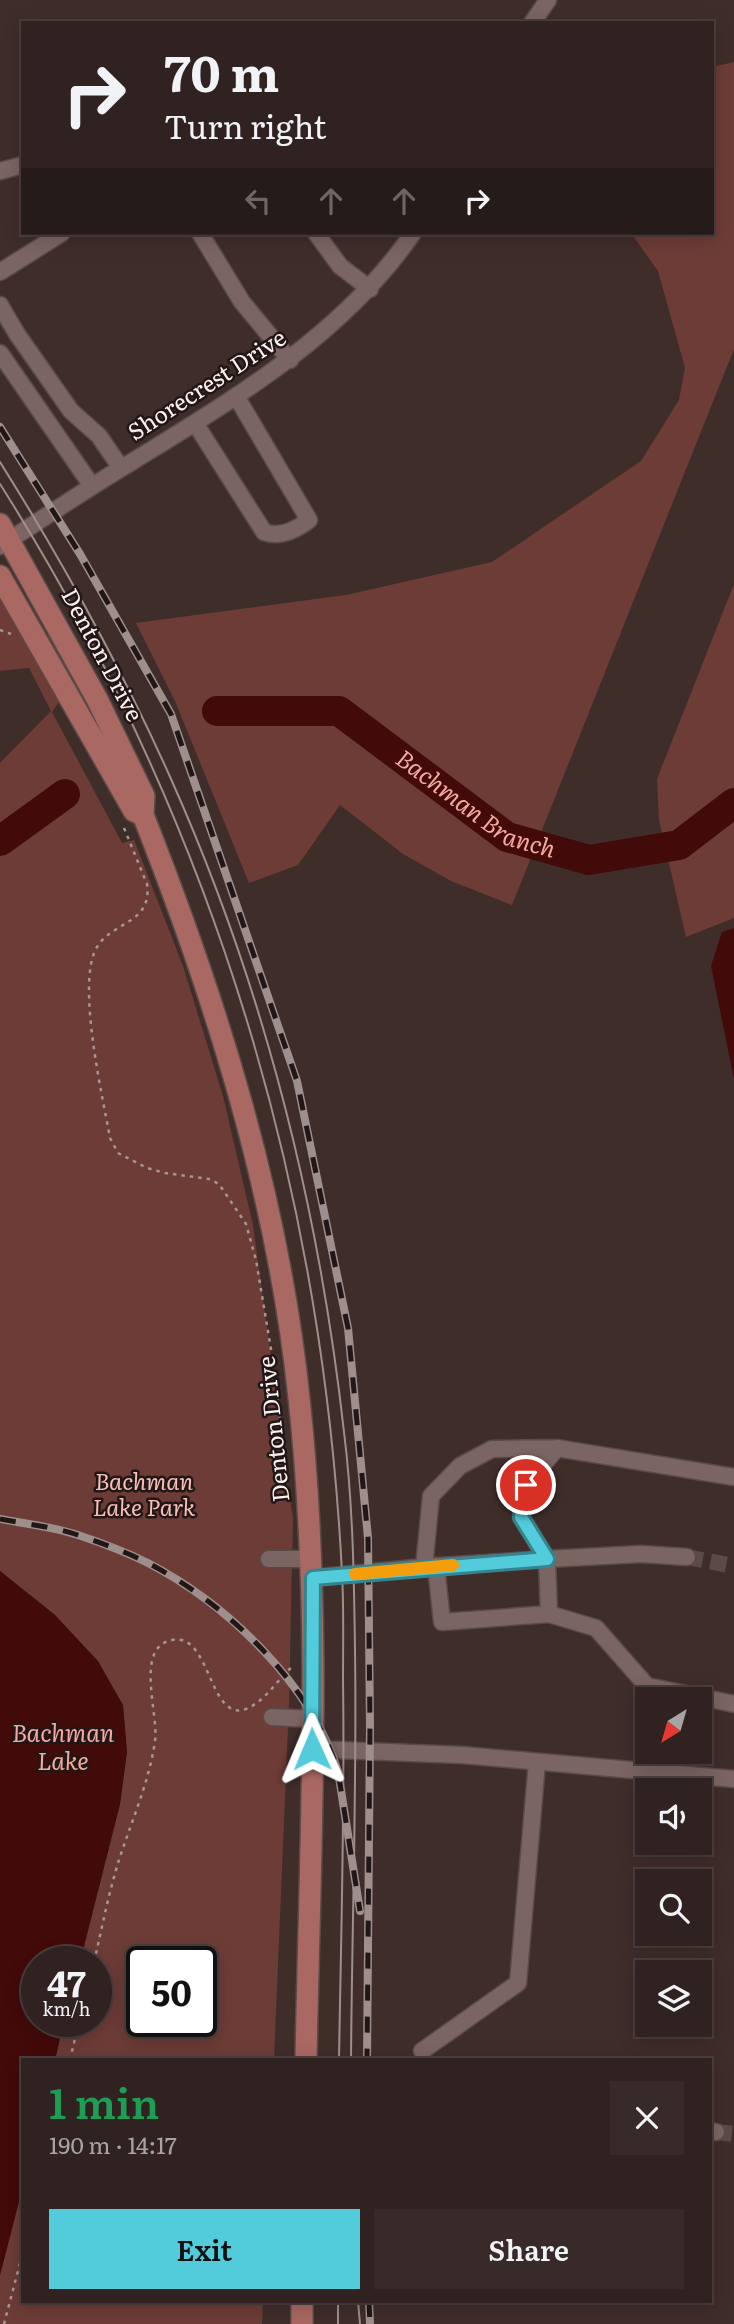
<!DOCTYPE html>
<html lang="en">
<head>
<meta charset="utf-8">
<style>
	body { margin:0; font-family:Literata,serif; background:#372a29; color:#f1f3f6; height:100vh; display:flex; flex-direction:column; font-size:26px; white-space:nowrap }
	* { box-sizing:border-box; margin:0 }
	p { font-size:23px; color:#a7a4a5 }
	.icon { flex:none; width:38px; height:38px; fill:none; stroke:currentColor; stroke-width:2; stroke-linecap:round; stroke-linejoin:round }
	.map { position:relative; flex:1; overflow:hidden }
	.side { position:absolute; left:21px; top:2058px; width:691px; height:245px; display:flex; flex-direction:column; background:#2f2220; border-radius:0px; box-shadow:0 4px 18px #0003,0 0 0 2px #4a3f3e }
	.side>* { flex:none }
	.hud { position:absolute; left:21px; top:21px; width:693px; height:214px; border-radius:0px; box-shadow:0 4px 18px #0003,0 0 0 2px #4a3f3e; background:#2f2220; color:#f1f3f6; overflow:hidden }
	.needle { width:46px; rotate:217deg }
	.tools { position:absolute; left:635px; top:1687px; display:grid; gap:14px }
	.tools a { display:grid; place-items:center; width:77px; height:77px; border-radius:0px; background:#2f2220; box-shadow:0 4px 18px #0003,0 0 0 2px #4a3f3e; font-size:35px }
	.speed { position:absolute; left:21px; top:1946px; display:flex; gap:14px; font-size:35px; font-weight:700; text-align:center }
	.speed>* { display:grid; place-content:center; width:91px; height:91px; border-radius:50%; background:#2f2220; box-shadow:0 4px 18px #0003,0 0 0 2px #4a3f3e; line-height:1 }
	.speed small { font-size:18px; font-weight:400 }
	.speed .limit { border:4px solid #111; border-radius:10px; background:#fff; color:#111 }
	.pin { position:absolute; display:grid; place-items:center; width:60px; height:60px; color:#fff; margin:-30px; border:4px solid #fff; border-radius:50%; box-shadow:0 2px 7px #0007 }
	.me { position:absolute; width:77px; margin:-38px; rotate:359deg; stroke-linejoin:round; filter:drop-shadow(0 0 5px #0008) }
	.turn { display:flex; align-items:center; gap:24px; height:147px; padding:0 28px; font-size:32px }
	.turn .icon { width:91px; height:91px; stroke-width:2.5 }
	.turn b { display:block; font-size:49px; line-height:60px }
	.lanes { display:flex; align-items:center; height:66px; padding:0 28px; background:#0003; justify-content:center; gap:35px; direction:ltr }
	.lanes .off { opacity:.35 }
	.round { display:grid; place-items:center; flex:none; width:74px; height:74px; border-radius:0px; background:#372a29 }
	.summary { display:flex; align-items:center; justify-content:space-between; height:119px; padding:0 28px }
	h1 { font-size:42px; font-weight:600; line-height:52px; color:#1e9e55 }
	.button { display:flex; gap:14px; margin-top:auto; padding:14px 28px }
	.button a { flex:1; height:80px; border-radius:0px; background:#52cbda; color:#111; font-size:28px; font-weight:600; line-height:80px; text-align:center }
	.button a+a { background:#372a29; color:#f1f3f6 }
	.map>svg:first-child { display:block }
	.green { fill:#6d3c37; fill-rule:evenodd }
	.water { fill:#420a09 }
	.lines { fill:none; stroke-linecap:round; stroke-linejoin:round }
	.river { stroke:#420a09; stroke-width:30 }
	.minor-tunnel { stroke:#5c4a48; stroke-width:16; stroke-dasharray:16 8; stroke-linecap:butt }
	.minor-casing { stroke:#5a4a48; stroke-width:19 }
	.major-casing { stroke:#5a4a48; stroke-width:24 }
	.path { stroke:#a69694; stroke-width:2.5; stroke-dasharray:3.5 5; stroke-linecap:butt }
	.minor { stroke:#7b6562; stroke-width:16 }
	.major { stroke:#a96861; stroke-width:21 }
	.tram { stroke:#9e8f8c; stroke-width:2 }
	.rail-casing { stroke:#9e8f8c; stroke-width:8 }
	.rail { stroke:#201716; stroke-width:5; stroke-dasharray:16; stroke-linecap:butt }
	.route-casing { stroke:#35848e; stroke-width:18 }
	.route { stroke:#52cbda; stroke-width:12 }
	.slow { stroke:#f59e0b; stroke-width:12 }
	.labels { text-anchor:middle; stroke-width:5; stroke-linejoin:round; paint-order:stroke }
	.street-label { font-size:23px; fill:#fef1ef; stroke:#201716 }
	.park-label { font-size:23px; font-style:italic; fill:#f9beb7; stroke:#201716 }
	.water-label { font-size:24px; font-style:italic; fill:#f5a8a0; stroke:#201716 }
</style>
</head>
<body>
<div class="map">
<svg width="734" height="2324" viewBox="0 0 734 2324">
	<rect width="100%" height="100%" fill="#3f2d2a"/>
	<!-- green -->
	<path class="green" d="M734,62V349L512,905L451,881L403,854L340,805L298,865L249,883L175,701L136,623L346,595L492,562L641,461L679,400L685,368L658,271L631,233H712V67Z
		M734,584V918L686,937L659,820L657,779Z
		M0,594L59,702L52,712L122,843L134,840L183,966L223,1096L253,1225L293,1519L289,1703L274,2060H55L64,2021H96V1962H80L120,1804L127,1752L123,1705L55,1615L0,1571V763L51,711L29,668L0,671ZM142,1962H201V2021H142Z
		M23,2186V2301H263L262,2324H0V2275Z"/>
	<!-- water -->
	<path class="water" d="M734,928V1079L711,966L722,932Z
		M0,1571L55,1615L98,1661L123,1705L127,1752L120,1804L80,1962H37V2021H64L55,2060H23V2186L0,2275Z"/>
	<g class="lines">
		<!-- river -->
		<g class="river">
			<path id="s1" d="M217,711H339L507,837L589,860L679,845L734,803"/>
			<path d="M0,841L65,794"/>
		</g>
		<!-- minor-tunnel -->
		<path class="minor-tunnel" d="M687,1557L734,1566
			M716,2132L734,2134"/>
		<!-- minor casing -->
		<g class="minor-casing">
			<path id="minor" d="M532,23L548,0
				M0,171L23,165
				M200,233L242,302L290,360
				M316,233L340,266L370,289
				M0,272L62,233
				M0,305L17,334L71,411L99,436L121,468
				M0,353L92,486
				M195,423L264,532C280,538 296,530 309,520L236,396
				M0,546C44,518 86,489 130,463C235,398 342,336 413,233
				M557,1448L526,1485L521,1517L547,1559L641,1554L687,1557
				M269,1559H312
				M436,1566L442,1622L549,1614
				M424,1567L547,1559L549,1614L596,1628L647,1686L734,1704
				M313,1578L424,1567L431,1496L460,1466L492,1449L557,1448L734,1477
				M272,1717L312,1719
				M312,1749L462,1755L734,1779
				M422,2051L518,1983L537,1762
				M710,2131L716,2132"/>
		</g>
		<!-- major casing -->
		<g class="major-casing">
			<path id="major" d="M0,524L97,699L144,796L143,815C217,1002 278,1197 299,1398C323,1617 310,1839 306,2060
				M0,576L134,811L143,815
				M302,2324V2301"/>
		</g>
		<!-- path -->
		<path class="path" d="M0,630L11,634
			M124,828L147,884C153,928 104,920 93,956C80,998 102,1094 110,1138L118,1153L147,1168L165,1173L209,1179L219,1184L246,1224L256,1260L273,1361L283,1446
			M94,1962C103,1924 110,1885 123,1848C135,1813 150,1777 155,1741C159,1714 134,1647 172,1640C214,1631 208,1737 255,1704C270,1694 280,1677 293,1666
			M70,2060L79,2021
			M4,2324L23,2252"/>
		<!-- minor -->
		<use href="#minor" class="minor"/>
		<!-- major -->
		<use href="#major" class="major"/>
		<!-- tram -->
		<path class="tram" d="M0,462C64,564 122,669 171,779C263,985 319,1208 344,1432C353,1504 354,1577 355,1649C357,1786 352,1923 351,2060
			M0,484C210,816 322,1181 342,1573C344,1609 343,1645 343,1680C345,1807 341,1933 339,2060
			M338,2301V2324
			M358,2301L360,2324"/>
		<!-- rail casing -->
		<g class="rail-casing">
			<path id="rail" d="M0,427L80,554L171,714L297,1081L348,1328L368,1538L370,1726L367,2060
				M0,1519C26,1524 54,1527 78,1535C102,1543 126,1552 148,1563C227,1604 311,1684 338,1771L360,1911
				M369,2301L370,2324"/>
		</g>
		<!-- rail -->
		<use href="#rail" class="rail"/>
	</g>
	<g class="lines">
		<!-- route casing -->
		<g class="route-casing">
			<path id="route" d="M312,1749L313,1578L547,1559L521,1517L526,1485"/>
		</g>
		<!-- route -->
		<use href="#route" class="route"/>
		<!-- slow -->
		<path class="slow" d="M355,1574L453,1565"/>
	</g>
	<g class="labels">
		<!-- street labels -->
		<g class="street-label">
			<text transform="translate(207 385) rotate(-33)" y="8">Shorecrest Drive</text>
			<text transform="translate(102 655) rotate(62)" y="8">Denton Drive</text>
			<text transform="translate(274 1429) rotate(-96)" y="8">Denton Drive</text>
		</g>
		<!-- park labels -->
		<g class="park-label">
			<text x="144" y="1490">Bachman<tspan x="144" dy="26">Lake Park</tspan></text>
		</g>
		<!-- water labels -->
		<g class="water-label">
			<text dy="8" stroke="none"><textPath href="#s1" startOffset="289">Bachman Branch</textPath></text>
			<text x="63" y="1742">Bachman<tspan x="63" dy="28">Lake</tspan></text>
		</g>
	</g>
</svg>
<div class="tools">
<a><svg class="needle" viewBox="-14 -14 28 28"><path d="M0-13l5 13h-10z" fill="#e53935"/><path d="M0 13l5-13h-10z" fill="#a7a4a5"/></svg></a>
<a><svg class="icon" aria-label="sound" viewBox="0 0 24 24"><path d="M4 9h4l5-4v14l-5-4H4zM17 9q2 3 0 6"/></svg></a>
<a><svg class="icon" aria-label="search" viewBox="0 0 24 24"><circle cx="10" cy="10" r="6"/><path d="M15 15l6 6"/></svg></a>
<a><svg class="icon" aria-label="layers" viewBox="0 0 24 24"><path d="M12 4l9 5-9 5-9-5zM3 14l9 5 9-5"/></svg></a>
</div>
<div class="speed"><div>47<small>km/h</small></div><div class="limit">50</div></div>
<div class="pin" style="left:526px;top:1485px;background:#d93025"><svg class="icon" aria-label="arrive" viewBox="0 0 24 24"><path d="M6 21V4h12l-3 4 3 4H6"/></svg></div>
<svg class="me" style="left:312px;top:1749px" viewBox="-20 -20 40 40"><path d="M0-17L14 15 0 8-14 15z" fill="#52cbda" stroke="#fff" stroke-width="4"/></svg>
<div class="hud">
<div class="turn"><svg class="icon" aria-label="right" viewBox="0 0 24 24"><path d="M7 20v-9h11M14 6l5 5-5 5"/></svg><div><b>70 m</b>Turn right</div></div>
<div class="lanes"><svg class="icon off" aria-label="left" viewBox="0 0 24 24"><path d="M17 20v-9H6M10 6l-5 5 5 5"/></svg><svg class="icon off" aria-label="ahead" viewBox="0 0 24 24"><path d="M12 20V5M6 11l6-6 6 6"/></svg><svg class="icon off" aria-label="ahead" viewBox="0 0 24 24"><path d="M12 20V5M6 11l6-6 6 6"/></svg><svg class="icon" aria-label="right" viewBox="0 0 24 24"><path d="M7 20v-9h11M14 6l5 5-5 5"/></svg></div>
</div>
<section class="side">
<div class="summary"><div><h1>1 min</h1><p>190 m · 14:17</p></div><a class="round"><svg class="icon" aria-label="close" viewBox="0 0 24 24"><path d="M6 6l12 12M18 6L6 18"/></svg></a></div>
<div class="button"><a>Exit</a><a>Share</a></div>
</section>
</div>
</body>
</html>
